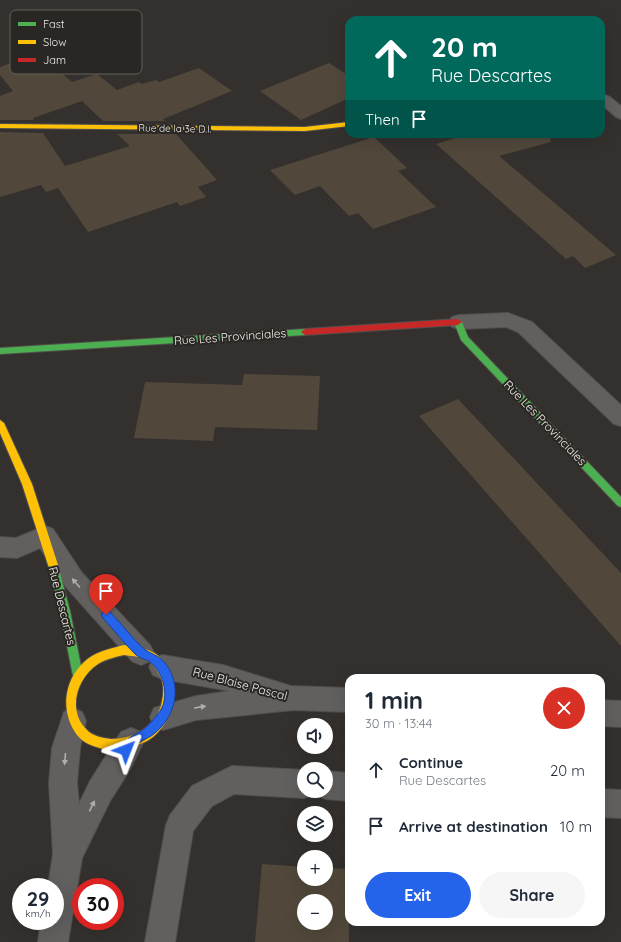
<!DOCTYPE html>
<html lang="en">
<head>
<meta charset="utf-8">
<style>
	body { margin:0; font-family:Quicksand,sans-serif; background:#f6f6f7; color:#1f2937; height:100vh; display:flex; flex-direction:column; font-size:15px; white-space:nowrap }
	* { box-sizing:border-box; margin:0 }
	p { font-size:13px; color:#747a83 }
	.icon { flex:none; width:22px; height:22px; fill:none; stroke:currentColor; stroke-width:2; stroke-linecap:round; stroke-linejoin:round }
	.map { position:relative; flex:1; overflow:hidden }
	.drawer { position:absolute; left:345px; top:674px; width:260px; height:252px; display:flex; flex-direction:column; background:#fff; border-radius:12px; box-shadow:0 4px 16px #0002 }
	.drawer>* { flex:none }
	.top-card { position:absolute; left:345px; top:16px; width:260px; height:122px; border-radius:12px; box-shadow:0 4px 16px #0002; background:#00695c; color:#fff; overflow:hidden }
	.tools { position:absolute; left:297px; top:718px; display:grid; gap:8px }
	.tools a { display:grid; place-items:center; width:36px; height:36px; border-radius:50%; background:#fff; box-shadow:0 4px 16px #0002; font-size:20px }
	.speed { position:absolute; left:12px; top:878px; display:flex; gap:8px; font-size:20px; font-weight:700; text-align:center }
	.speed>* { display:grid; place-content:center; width:52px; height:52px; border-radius:50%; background:#fff; box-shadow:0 4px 16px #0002; line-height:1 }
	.speed small { font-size:10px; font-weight:400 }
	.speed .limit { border:6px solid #d22; background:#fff; color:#111 }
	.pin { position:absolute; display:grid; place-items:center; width:34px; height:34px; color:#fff; margin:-41px -17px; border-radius:50% 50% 50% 0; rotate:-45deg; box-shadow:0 0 4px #0007 }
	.pin .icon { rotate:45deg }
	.me { position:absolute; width:44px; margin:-22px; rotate:45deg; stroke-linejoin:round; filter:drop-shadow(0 0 3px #0008) }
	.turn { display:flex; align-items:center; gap:14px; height:84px; padding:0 20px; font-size:18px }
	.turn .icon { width:52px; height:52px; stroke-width:2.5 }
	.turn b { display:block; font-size:28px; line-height:34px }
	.then { display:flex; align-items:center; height:38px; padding:0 20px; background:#0003; gap:8px; font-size:15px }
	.round { display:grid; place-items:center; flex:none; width:42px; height:42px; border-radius:21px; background:#f6f6f7 }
	.overview { display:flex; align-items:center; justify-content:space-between; height:68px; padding:0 20px }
	h1 { font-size:24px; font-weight:700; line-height:30px }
	.cta { display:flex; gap:8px; margin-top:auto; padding:8px 20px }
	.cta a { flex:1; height:46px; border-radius:24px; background:#2563eb; color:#fff; font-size:16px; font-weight:700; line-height:46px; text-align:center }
	.cta a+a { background:#f6f6f7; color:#1f2937 }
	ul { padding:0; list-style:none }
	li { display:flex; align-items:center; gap:12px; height:56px; padding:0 20px }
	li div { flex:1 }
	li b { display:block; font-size:15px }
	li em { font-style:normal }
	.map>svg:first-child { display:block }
	.building { fill:#51483b; fill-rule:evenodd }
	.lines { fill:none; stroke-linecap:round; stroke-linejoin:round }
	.street-casing { stroke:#514f4d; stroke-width:2 }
	.fast-casing { stroke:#514f4d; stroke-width:2 }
	.slow-casing { stroke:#514f4d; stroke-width:2 }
	.jam-casing { stroke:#514f4d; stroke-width:2 }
	.street { fill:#62605f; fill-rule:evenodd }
	.fast { fill:#4caf50; fill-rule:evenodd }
	.slow { fill:#ffc107; fill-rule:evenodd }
	.jam { fill:#c62828; fill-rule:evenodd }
	.oneway { fill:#b0aeab }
	.route { fill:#2563eb; stroke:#184099 }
	.labels { text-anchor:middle; stroke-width:4; stroke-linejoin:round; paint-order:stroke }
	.far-street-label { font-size:10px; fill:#efedea; stroke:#2a2623 }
	.street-label { font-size:12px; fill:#efedea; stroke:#2a2623 }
	.key { fill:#2a2623; stroke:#65625f; stroke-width:1 }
	.key-label { font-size:11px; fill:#efedea }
</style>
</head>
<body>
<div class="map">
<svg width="621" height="942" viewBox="0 0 621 942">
	<rect width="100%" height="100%" fill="#33302e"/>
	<!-- building -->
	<path class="building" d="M38,53L72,82L97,74L117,90L139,82L142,84L156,80L159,82L199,68L232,91L163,119L165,121H103L82,101L33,118L34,120H0V96L13,91L0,75V67Z
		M329,63L349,76V98L301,120L260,91Z
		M0,132L43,133L65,166L130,146L117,134H176L217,180L198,187L206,197L180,206L177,202L88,232L58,188L46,192L41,185L0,197Z
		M468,134H550L551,142L499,156L616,255L585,268L573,256L566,259L436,144Z
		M374,137L407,168L398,171L436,207L373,229L358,213L349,216L320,186L295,195L270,170Z
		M244,374L320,376L317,430L215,427L213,441L134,438L145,382L242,385Z
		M458,399L621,573V646L419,416Z
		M262,864L304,867V879H326V868L349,869V942H255ZM304,901H326V923H304Z"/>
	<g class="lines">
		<!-- street casing -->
		<g class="street-casing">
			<path id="street" d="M605,95L610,97L621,106V119L616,117L601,104V96Z
				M508,313L532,322L621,405V426L614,424L518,332L506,327L459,329L452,327L449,322L452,317L459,315Z
				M45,526L53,529L82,573L150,645L154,653L150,661L141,665L132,661L66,587L40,548L17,558L0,557V537L16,538Z
				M162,655L223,665L291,686L349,688V712L294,710L196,720L163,730L154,726L150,717L154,708L196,696L230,691L162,679L153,675L149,667L153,659Z
				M601,700L621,701V727L601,726Z
				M73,708L82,712L86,721L80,748L77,783L79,804L90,781L121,732L131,728L141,732L144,741L131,768L110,801L82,858L68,942H38L41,921H55V887H48L53,854L49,783L52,748L64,712Z
				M232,766L304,770V791H326V771L349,773V801L326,799L316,795L315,791L314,794L304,798L234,794L212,806L193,831L175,942H145L166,825L170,815L192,786Z
				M601,789L621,790V818L601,817Z"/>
		</g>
		<!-- fast casing -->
		<g class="fast-casing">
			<path id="fast" d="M458,319L462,322L468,337L621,497V507L618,506L461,340L454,322Z
				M305,329L309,332L305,335L0,354V348Z
				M53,561L56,562L58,565L70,611L83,676L82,679L78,681L74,679L73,676L60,611L48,565L50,562Z"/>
		</g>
		<!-- slow casing -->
		<g class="slow-casing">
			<path id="slow" d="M349,122V126L305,131L0,128V124L305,127Z
				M0,420L4,423L32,484L58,565L56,568L53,569L50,568L48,565L22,484L0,433Z
				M124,645C134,647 147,648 156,654C183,674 177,717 153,737C140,747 120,751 104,749C94,747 83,743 77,735C58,710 65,673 92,656C102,650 113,648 124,645ZM124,655C131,656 138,656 145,659C151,661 156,668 159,674C164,682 164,692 162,701C158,725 135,739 111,739C102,738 92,736 86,729C67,709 77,678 98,664C106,659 115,657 124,655Z"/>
		</g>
		<!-- jam casing -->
		<g class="jam-casing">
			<path id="jam" d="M458,319L462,322L458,325L305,335L301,332L305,329Z"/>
		</g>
		<!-- street -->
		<use href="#street" class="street"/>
		<!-- fast -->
		<use href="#fast" class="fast"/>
		<!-- slow -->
		<use href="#slow" class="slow"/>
		<!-- jam -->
		<use href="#jam" class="jam"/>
	</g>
	<!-- one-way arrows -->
	<defs><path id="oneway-solid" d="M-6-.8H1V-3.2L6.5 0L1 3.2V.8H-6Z"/></defs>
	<g class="oneway">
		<use href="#oneway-solid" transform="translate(76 583) rotate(-131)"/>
		<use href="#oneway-solid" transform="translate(200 707) rotate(-9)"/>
		<use href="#oneway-solid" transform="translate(65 759) rotate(95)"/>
		<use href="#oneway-solid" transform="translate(92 806) rotate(-64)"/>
	</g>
	<!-- route -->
	<path class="route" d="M106,610L110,612C121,623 131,637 143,648C150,654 159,655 165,663C181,683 177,710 161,727C152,738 145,738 136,745C132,749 132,754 126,756L122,754L121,750C127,736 132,737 144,729C149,725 153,720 157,715C171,700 165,673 149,661C145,659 139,658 135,654C124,643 114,630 103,618L101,615L103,612Z"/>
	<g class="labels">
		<!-- far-street labels -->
		<g class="far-street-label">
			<text transform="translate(175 128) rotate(1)" y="4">Rue de la 3e D.I.</text>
		</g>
		<!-- street labels -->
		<g class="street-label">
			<text transform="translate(230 337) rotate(-4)" y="4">Rue Les Provinciales</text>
			<text transform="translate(545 423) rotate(46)" y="4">Rue Les Provinciales</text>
			<text transform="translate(62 606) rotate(76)" y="4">Rue Descartes</text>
			<text transform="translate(240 684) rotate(15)" y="4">Rue Blaise Pascal</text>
		</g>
	</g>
	<!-- legend -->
	<rect x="10" y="10" width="132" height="64" rx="6" class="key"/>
	<rect x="18" y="22" width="18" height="4" fill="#4caf50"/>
	<rect x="18" y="40" width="18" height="4" fill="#ffc107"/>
	<rect x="18" y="58" width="18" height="4" fill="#c62828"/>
	<g class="key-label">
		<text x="43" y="28">Fast</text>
		<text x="43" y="46">Slow</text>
		<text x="43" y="64">Jam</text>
	</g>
</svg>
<div class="tools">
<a><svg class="icon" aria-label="sound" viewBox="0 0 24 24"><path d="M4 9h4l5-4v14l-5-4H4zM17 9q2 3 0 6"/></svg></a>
<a><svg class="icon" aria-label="search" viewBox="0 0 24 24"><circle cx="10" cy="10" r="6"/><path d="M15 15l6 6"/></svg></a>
<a><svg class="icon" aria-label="layers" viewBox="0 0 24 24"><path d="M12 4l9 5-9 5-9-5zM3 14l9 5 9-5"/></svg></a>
<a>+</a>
<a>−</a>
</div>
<div class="speed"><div>29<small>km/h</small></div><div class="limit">30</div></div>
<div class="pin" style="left:106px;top:615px;background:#d93025"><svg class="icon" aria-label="arrive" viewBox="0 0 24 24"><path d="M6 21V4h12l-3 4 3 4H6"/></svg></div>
<svg class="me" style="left:126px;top:750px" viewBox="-20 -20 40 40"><path d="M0-17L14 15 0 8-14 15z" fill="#2563eb" stroke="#fff" stroke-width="4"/></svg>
<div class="top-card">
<div class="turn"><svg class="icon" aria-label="ahead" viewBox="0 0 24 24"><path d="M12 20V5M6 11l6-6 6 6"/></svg><div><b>20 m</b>Rue Descartes</div></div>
<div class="then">Then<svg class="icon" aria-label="arrive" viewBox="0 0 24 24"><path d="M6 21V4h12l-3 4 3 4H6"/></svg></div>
</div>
<section class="drawer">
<div class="overview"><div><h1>1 min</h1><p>30 m · 13:44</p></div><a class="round" style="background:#d93025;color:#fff"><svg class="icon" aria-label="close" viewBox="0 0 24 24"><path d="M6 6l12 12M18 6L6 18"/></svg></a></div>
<ul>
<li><svg class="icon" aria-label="ahead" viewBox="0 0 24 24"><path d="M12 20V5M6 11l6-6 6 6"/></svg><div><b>Continue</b><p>Rue Descartes</p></div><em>20 m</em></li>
<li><svg class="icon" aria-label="arrive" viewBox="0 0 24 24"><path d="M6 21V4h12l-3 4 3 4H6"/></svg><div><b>Arrive at destination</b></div><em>10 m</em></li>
</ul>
<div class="cta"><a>Exit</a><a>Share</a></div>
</section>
</div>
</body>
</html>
